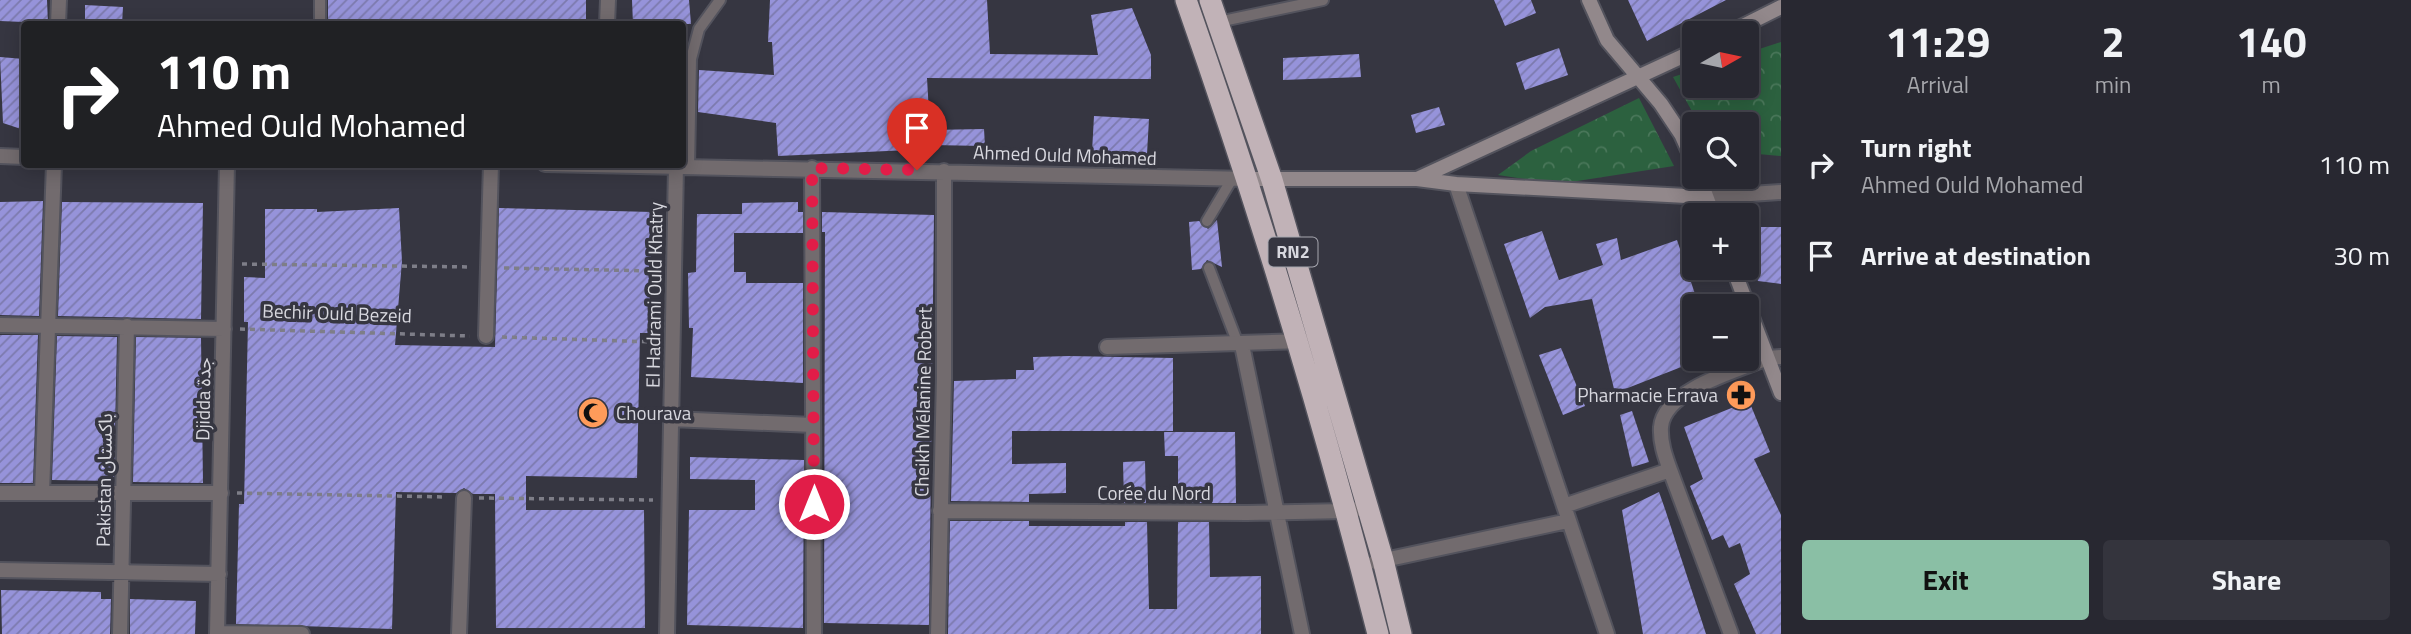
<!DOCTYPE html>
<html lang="en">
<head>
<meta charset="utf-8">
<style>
	body { margin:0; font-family:"Titillium Web","Noto Sans Arabic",sans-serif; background:#34343d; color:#f1f3f6; height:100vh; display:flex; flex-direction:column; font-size:26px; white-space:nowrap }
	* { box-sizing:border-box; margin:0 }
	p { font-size:23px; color:#a5a6ab }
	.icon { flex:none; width:38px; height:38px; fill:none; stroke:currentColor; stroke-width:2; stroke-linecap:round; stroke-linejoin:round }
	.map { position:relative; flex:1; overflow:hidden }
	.panel { display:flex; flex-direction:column; background:#282831; width:630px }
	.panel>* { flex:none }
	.banner { position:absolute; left:21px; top:21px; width:665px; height:147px; border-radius:7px; box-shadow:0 4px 18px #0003,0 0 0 2px #44444d; background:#202124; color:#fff; overflow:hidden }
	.needle { width:46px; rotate:81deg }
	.controls { position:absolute; left:1682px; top:21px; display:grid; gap:14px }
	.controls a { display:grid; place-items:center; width:77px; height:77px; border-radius:7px; background:#282831; box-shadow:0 4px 18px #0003,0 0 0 2px #44444d; font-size:35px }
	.pin { position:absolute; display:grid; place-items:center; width:60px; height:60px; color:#fff; margin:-72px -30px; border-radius:50% 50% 50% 0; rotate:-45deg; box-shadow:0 0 7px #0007 }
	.pin .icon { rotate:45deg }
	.me { position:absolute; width:77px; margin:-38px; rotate:0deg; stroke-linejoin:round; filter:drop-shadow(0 0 5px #0008) }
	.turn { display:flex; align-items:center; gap:24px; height:147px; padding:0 21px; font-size:32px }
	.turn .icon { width:91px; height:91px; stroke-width:2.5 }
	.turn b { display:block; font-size:49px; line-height:60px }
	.eta { display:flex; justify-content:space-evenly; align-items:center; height:119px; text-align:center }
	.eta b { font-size:42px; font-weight:700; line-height:49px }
	.cta { display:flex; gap:14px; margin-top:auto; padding:14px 21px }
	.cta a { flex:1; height:80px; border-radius:7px; background:#8abfa5; color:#111; font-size:28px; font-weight:700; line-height:80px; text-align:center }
	.cta a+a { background:#34343d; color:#f1f3f6 }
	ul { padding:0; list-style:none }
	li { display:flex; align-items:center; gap:21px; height:91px; padding:0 21px }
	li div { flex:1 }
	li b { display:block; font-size:26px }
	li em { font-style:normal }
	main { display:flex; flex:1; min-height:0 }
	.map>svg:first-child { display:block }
	.park { fill:url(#park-crowns) }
	.building { fill:url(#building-hatch) }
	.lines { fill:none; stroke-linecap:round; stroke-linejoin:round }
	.lane-casing { stroke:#53535d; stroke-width:14 }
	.street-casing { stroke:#53535d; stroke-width:18 }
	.secondary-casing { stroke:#53535d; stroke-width:18 }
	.highway-casing { stroke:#53535d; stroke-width:24 }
	.path { stroke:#7e7e88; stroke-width:3.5; stroke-dasharray:5 5; stroke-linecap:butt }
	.lane { stroke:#726b6e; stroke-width:10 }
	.street { stroke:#726b6e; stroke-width:14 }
	.secondary { stroke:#92888b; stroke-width:14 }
	.highway { stroke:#c1b2b7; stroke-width:21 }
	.route { stroke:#e11d48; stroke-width:12; stroke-dasharray:0 21.6 }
	.labels { text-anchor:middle; stroke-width:7; stroke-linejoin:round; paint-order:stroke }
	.shield { fill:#363641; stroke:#a7a7b0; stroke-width:2 }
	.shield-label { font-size:18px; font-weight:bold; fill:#d8d8df }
	.street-label { font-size:19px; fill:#d8d8df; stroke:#363641 }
	.poi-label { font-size:19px; fill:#d8d8df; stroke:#363641; text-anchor:end }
</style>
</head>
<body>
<main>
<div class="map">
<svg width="1781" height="634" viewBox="0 0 1781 634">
	<defs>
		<pattern id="park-crowns" width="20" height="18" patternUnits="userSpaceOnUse" patternTransform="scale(1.75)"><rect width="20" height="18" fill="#2c613f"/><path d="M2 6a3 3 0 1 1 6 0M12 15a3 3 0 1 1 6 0" fill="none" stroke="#4a775a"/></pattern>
		<pattern id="building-hatch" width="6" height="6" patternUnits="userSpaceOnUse" patternTransform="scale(1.75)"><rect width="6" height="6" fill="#9693da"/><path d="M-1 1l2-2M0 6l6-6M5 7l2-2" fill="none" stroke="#7c7aad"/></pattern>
	</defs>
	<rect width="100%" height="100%" fill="#363641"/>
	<!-- park -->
	<path class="park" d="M1781,42V156L1747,153L1746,124H1699L1673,77L1694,70V86H1746L1747,53Z
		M1639,98L1674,166L1558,184L1498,175L1531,151Z"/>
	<!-- building -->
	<path class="building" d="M0,0H47L48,23L0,21Z
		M328,0H586V24H328Z
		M632,0H689L691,24H633Z
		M770,0H987L990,54L1098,55L1091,15L1132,8L1151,55V79L927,78L930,130L984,129L985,146L931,145V149L778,156L776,123L698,112L699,70L774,75L772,42H768Z
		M1494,0H1531L1536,13L1505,26Z
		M1628,0H1726L1647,41Z
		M85,5L123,7L122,24H85Z
		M1559,48L1568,75L1525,90L1516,63Z
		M1359,54L1361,77L1283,80V58Z
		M0,57L24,59V130L3,123Z
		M1439,107L1445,125L1416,133L1411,115Z
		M1094,116L1149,119L1147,154L1092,152Z
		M43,201L39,316L0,315V202Z
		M62,202L203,203L201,319L58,316Z
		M798,202V212H803V233H734V272H746V283H803V383L691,377L693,328H689L688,273L696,272L697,214H742V203Z
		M399,208L402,261L395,345L495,347L499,208L652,212L649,333H640L637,478L526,476V510H644L645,628H496L495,494H473L464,488L456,493L396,492L392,629L236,624L239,504H244L248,322H244V277L265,278V209H317V212Z
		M822,212L934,215L929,625L824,623L825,232H822Z
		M1217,220L1222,267L1207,260L1201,269L1192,270L1189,222L1199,221L1208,229Z
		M1754,227H1781V284L1758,281L1746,252V236Z
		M1542,231L1559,280L1603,265L1596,244L1617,238L1621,260L1677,240L1699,306H1694V362L1615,393L1592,299L1545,307L1530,318L1504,244Z
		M0,335H38L33,483H0Z
		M57,336L117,337L114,481L52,480Z
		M136,337L201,338L203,483L133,482Z
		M1561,348L1585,406L1563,415L1539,355Z
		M1069,356L1173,358V431H1012V464L1066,463V493L1029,494V502L951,501L954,381L1016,379V370H1034L1033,357Z
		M1749,401L1770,452L1754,459L1781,515V634H1756L1734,584L1750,574L1740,543L1729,548L1723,535L1712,540L1690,486L1703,479L1684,427Z
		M1632,411L1649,462L1632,467L1620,415Z
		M1164,432H1235L1236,503H1178V456H1165Z
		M690,457L804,460L803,628L687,625L689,510H755V480L690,479Z
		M1145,461L1146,503H1124L1123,462Z
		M1659,492L1665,509L1706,634H1643L1622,510Z
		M950,521H1029V526H1125V522H1147L1149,609H1177L1178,522H1209L1210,577L1261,576V634H948Z
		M1,590L101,592V599H111L110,634H2Z
		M130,599L196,601L195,634H130Z"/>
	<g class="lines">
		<!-- lane casing -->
		<g class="lane-casing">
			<path id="lane" d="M1218,22L1323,0
				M320,24V0
				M689,167L691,59L699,29L720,0
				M1207,221L1232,179
				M1209,268L1238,344"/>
		</g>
		<!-- street casing -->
		<g class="street-casing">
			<path id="street" d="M58,24L59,0
				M607,24L608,0
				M0,156L24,157
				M545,164L1249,179
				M812,168L814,634
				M1456,184L1607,634
				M1706,197L1781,192
				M0,325L224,329
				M486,336L491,164
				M1242,345L1302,634
				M1107,347L1305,341
				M671,419L813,425
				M0,493H221
				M42,493L54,164
				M1564,506L1670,470
				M940,511L1247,513L1347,511L1367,507
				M1375,562L1568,521
				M0,570L219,574
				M217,633L302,634
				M120,634L127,326
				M217,634L227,164
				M459,634L464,498
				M667,634L676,166
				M938,634L944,378V171
				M1731,634L1670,470C1665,456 1660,442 1661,427C1664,390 1738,370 1768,358L1781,357"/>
		</g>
		<!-- secondary casing -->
		<g class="secondary-casing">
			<path id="secondary" d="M1589,0L1607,40L1661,104L1681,134L1694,163
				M1729,33L1781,7
				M1699,177L1713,215
				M1249,179H1417L1456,184L1706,197
				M1417,179L1694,51
				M1733,268L1781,393"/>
		</g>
		<!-- highway casing -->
		<g class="highway-casing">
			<path id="highway" d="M1186,0C1259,208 1324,420 1378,634
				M1210,0L1272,180L1383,560L1401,634"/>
		</g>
		<!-- path -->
		<path class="path" d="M242,264L472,267
			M504,268L658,271
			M240,329L470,336
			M502,337L655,342
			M237,493L447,497
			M479,498L653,500"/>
		<!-- lane -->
		<use href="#lane" class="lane"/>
		<!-- street -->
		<use href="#street" class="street"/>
		<!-- secondary -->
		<use href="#secondary" class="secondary"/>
		<!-- highway -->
		<use href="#highway" class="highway"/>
	</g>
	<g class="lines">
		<!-- route -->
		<path class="route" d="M814,504L812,168L917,170"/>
	</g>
	<!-- icons -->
	<defs>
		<g id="pharmacy-disc" transform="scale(1.575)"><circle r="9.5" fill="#ff9b5a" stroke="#363641"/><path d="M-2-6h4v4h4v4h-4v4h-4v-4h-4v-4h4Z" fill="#111"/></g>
		<g id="mosque-disc" transform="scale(1.575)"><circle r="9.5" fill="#ff9b5a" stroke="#363641"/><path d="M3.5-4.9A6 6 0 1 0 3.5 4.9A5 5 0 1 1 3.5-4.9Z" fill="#111"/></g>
	</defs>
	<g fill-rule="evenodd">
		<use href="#pharmacy-disc" x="1741" y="395"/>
		<use href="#mosque-disc" x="593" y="413"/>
	</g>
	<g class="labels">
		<!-- shield labels -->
		<rect class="shield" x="1268.5" y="237.5" width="49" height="29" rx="5"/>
		<g class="shield-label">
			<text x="1293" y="258">RN2</text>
		</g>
		<!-- street labels -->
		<g class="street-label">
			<text transform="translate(1065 155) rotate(2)" y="7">Ahmed Ould Mohamed</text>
			<text transform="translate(654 295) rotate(-89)" y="7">El Hadrami Ould Khatry</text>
			<text transform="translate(337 313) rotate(2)" y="7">Bechir Ould Bezeid</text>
			<text transform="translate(203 399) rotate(-89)" y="7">Djidda جدة</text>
			<text transform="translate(923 402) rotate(-89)" y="7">Cheikh Mélanine Robert</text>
			<text transform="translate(104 480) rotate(-89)" y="7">Pakistan باكستان</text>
			<text x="1154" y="500">Corée du Nord</text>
		</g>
		<!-- poi labels -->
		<g class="poi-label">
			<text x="1718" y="402">Pharmacie Errava</text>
			<text x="616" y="420" text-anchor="start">Chourava</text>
		</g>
	</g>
</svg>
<div class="controls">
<a><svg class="needle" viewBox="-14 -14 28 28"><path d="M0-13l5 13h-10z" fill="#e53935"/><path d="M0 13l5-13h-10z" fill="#a5a6ab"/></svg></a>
<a><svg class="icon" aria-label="search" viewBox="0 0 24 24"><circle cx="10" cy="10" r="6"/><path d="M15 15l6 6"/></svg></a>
<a>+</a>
<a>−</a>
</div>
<div class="pin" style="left:917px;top:170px;background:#d93025"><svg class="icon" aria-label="arrive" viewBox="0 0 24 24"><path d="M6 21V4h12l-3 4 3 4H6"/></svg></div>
<svg class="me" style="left:814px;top:504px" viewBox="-20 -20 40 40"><circle r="17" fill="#e11d48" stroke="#fff" stroke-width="3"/><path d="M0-11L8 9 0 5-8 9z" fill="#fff"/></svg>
<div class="banner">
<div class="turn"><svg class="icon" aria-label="right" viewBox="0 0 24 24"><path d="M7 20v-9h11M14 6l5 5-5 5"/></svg><div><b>110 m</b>Ahmed Ould Mohamed</div></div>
</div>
</div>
<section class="panel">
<div class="eta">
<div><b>11:29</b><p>Arrival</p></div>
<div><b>2</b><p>min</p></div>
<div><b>140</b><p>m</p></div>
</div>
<ul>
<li><svg class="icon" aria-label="right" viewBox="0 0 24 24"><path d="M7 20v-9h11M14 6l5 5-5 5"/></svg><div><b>Turn right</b><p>Ahmed Ould Mohamed</p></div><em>110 m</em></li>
<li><svg class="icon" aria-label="arrive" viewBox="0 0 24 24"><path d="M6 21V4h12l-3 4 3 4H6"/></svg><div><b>Arrive at destination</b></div><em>30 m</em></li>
</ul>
<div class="cta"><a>Exit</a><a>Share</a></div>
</section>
</main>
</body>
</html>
